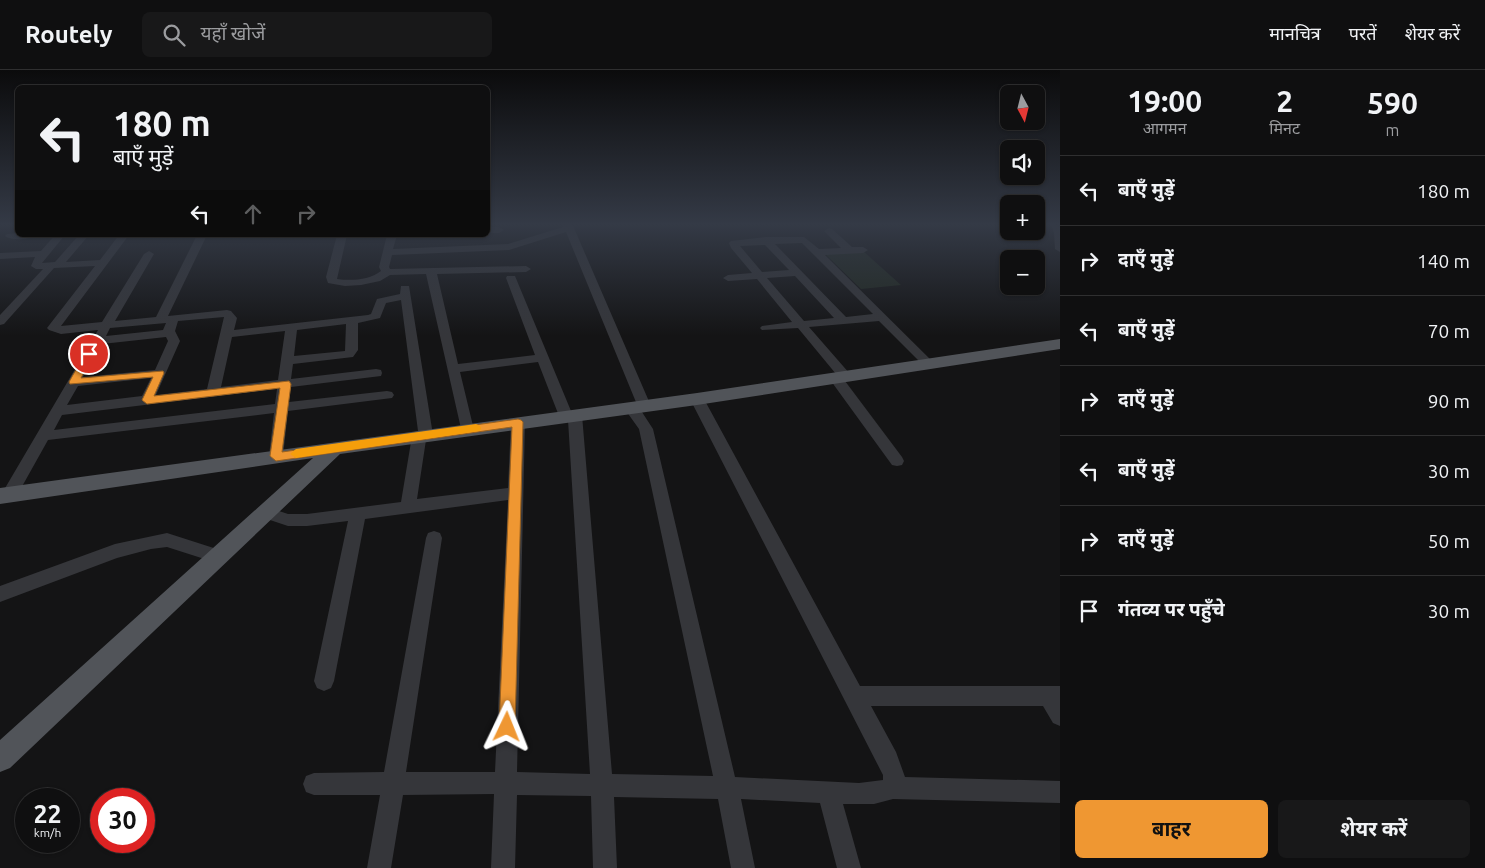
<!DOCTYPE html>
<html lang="hi">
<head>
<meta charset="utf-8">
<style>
	body { margin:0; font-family:Ubuntu,"Noto Sans Devanagari",sans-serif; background:#181819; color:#f1f3f6; height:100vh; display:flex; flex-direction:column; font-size:19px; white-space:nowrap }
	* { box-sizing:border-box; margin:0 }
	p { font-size:16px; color:#9b9c9f }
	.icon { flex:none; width:28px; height:28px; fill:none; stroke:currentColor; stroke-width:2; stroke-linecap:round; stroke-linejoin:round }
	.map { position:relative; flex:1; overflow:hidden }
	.details { display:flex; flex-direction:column; background:#0f0f10; width:425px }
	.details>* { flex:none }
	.guide { position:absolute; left:15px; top:15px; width:475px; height:152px; border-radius:8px; box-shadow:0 1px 4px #0004,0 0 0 1px #2f2f30; background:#0f0f10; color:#f1f3f6; overflow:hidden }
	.needle { width:32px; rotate:173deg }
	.buttons { position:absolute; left:1000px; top:15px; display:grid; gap:10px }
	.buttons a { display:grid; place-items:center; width:45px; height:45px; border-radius:8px; background:#0f0f10; box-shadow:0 1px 4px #0004,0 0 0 1px #2f2f30; font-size:25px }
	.speed { position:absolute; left:15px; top:718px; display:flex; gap:10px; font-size:25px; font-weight:700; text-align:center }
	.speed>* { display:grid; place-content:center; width:65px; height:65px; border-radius:50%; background:#0f0f10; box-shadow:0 1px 4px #0004,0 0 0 1px #2f2f30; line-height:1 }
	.speed small { font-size:12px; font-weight:400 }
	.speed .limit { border:8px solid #d22; background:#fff; color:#111 }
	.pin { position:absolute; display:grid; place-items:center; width:42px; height:42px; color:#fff; margin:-21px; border:2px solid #fff; border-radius:50%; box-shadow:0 1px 5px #0007 }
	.me { position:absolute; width:55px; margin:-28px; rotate:2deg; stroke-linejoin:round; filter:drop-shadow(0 0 4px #0008) }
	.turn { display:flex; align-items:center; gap:18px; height:105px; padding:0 15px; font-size:22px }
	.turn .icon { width:65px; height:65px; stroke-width:2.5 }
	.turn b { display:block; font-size:35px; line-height:42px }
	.lanes { display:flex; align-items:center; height:48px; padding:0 15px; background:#0003; justify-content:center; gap:25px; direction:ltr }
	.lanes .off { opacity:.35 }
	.eta { display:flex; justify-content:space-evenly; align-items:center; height:85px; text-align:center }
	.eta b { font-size:30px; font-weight:700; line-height:35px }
	.primary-button { display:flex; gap:10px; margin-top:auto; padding:10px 15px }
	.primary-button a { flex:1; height:58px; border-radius:8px; background:#ef9732; color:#111; font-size:20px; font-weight:700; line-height:58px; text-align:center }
	.primary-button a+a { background:#181819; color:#f1f3f6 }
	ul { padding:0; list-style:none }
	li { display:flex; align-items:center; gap:15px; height:70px; padding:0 15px; border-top:1px solid #2f2f30 }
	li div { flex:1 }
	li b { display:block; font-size:19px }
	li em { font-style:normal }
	header { display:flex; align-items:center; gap:30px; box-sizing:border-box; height:70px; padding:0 25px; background:#0f0f10; border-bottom:1px solid #2f2f30 }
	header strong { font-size:24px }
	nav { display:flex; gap:28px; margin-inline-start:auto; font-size:18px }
	.search { width:350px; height:45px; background:#181819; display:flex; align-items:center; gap:12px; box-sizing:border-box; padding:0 18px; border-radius:8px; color:#9b9c9f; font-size:19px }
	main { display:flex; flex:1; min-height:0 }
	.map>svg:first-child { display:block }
	.green { fill:#202820 }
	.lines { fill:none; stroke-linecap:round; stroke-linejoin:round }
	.minor { fill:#35363a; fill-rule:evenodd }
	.major { fill:#515459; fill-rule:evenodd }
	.route { fill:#ef9732; stroke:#9b6220 }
	.slow { fill:#f59e0b }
</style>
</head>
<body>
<header>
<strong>Routely</strong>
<div class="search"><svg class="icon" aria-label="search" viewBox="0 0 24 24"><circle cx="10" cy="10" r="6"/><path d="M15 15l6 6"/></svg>यहाँ खोजें</div>
<nav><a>मानचित्र</a><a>परतें</a><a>शेयर करें</a></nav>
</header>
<main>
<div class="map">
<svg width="1060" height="798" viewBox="0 0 1060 798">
	<rect width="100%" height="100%" fill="#141415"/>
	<!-- green -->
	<path class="green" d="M863,181L901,215L861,219L824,183Z"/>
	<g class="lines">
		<!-- minor -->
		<path class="minor" d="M562,154H572L574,158L651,336L649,339H640L653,359L735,707L859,713L883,710V705L690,329L692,326H702L704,329L860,616H1060V656L1053,653L1043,636H871L896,682L905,707L1060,711V733L893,729L874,734H843L861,798H837L820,733L741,729L755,798H731L718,729L614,727L617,798H593L591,726L517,725L515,798H491L494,724L403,725L391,798H367L380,725H314L306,722L303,714L306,706L314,703L384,702L426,468L428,463L434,461L440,463L442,468L406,702H495L508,430L365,449L334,611L331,618L324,621L317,618L314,611L348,451L307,456H288L258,446L256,442L258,438L264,436L288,444H307L401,432L412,366L414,362L418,361L401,230L386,233L380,248L358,253V280L353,287L293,294L291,309L376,299L381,300L382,303L381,306L291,317L289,332L387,321L392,322L394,325L392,328L288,341L283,386L281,390L276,391L271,390L269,386L274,343L48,370L15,429L9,431L3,429L1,425L98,260L61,264L49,260L47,258L95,196L54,198L4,254L0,255V245L43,199H36L31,196L35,187L0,189V183L41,181L55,165H65L42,193L55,192L79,165H89L66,192L100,190L119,165H129L61,256L102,252L144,184L149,181L154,184L115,251L156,247L197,165H207L168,246L227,240L231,241L237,248L234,260L368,245L371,244L377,229L400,224L401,216H409L433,365L431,369L426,370L417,429L508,418L511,352L513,349H523L525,352L517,702L590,704L568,350L561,349L559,346L538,292L460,302L474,360L472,363H462L426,204L390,205L380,211L361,215L345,216L328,213L326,207L337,165H347L337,209C352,211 369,210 381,201L379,197L387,165H397L393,179L508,174L563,157ZM566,162L638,337L631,333L626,335L624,338L639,359L713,706L612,704L582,345L580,342L571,341L515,206H507L506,208L535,285L458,294L437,204L526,202L531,199L526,196L390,199L389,197L392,185L509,180ZM224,247L207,319L156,325L180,271L175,261L178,251ZM166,253L163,260L106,266L110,258ZM346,254L345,281L294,286L297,260ZM285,261L278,310L221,317L232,267ZM166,267L168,271L155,300L83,307L102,274ZM151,308L142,326L67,335L78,316ZM277,319L275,334L54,360L62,345Z
			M1051,154L1060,156V182L1055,179L1054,163Z
			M488,157H499L504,160L499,163H488Z
			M829,158L832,159L852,177H863L868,180L863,183L825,185L936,295L934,298H926L879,251L809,257L850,304L851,307L845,311L902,387L904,391L902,395L897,396L892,395L831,311L830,308L836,304L798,258L762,260L760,258L762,256L792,252L757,209L728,211L723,208L728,205L752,203L731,178L729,173L731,171L766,167H804L819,179L841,178L824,161ZM802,173L873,244L846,247L775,174ZM765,175L789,200L762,202L740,176ZM795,206L834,248L804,251L767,208Z
			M18,163V165H36C29,170 12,171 5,166L7,164Z
			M167,463L223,481L226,486L223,491L217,493L167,477L151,479L117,488L0,532V516L115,474Z"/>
		<!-- major -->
		<path class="major" d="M1060,269V279L697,335L340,384L10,698L0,702V670L313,388L0,434V418L697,323Z"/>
	</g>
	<!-- sky -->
	<linearGradient id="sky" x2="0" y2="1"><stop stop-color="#0b0b0c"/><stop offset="0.58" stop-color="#343a46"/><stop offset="1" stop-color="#343a46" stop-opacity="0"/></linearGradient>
	<rect width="1060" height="266" fill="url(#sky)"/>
	<!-- route -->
	<path class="route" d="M86,282H93L94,284L81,308L163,301L164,303L154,326L289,311L291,314L282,382L518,349L521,350L523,352L515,657L512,663L507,665L501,663L499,657L512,357L276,391L270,386L280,318L147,334L142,330L153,307L70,314L69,312Z"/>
	<!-- slow -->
	<path class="slow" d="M476,354L480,356L481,358L480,361L296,388L290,384L296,379Z"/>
</svg>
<div class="buttons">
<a><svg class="needle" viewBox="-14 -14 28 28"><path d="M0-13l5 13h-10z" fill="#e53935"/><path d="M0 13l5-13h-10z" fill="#9b9c9f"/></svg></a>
<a><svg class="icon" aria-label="sound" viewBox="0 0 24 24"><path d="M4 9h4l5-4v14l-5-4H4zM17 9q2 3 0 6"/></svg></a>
<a>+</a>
<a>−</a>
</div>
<div class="speed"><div>22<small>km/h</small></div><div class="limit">30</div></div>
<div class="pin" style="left:89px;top:284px;background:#d93025"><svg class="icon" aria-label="arrive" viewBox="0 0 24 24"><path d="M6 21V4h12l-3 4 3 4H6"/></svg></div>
<svg class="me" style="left:507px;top:657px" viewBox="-20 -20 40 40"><path d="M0-17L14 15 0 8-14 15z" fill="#ef9732" stroke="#fff" stroke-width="4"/></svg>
<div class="guide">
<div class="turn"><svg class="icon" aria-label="left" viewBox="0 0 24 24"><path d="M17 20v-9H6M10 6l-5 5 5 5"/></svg><div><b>180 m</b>बाएँ मुड़ें</div></div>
<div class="lanes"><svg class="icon" aria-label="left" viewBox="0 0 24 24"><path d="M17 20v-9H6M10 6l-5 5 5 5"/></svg><svg class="icon off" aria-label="ahead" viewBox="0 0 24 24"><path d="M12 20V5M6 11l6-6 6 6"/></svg><svg class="icon off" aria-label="right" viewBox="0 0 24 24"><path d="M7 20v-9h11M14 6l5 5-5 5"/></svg></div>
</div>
</div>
<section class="details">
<div class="eta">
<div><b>19:00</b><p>आगमन</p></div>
<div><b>2</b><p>मिनट</p></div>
<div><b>590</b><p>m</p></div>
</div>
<ul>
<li><svg class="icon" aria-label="left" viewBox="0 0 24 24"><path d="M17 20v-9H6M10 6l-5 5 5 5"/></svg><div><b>बाएँ मुड़ें</b></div><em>180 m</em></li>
<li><svg class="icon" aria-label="right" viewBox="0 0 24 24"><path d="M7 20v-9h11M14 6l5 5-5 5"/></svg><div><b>दाएँ मुड़ें</b></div><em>140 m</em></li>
<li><svg class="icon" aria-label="left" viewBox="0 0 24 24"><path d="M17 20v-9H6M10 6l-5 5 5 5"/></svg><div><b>बाएँ मुड़ें</b></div><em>70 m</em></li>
<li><svg class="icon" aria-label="right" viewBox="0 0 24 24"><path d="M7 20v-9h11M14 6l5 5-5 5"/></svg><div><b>दाएँ मुड़ें</b></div><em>90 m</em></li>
<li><svg class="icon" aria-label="left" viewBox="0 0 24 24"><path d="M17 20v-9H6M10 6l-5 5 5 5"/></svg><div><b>बाएँ मुड़ें</b></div><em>30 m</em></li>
<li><svg class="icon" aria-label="right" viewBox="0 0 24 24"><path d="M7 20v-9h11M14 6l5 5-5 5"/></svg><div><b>दाएँ मुड़ें</b></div><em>50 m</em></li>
<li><svg class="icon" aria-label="arrive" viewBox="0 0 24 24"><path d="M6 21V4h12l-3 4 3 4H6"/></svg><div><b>गंतव्य पर पहुँचे</b></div><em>30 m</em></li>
</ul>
<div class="primary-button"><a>बाहर</a><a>शेयर करें</a></div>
</section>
</main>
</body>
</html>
